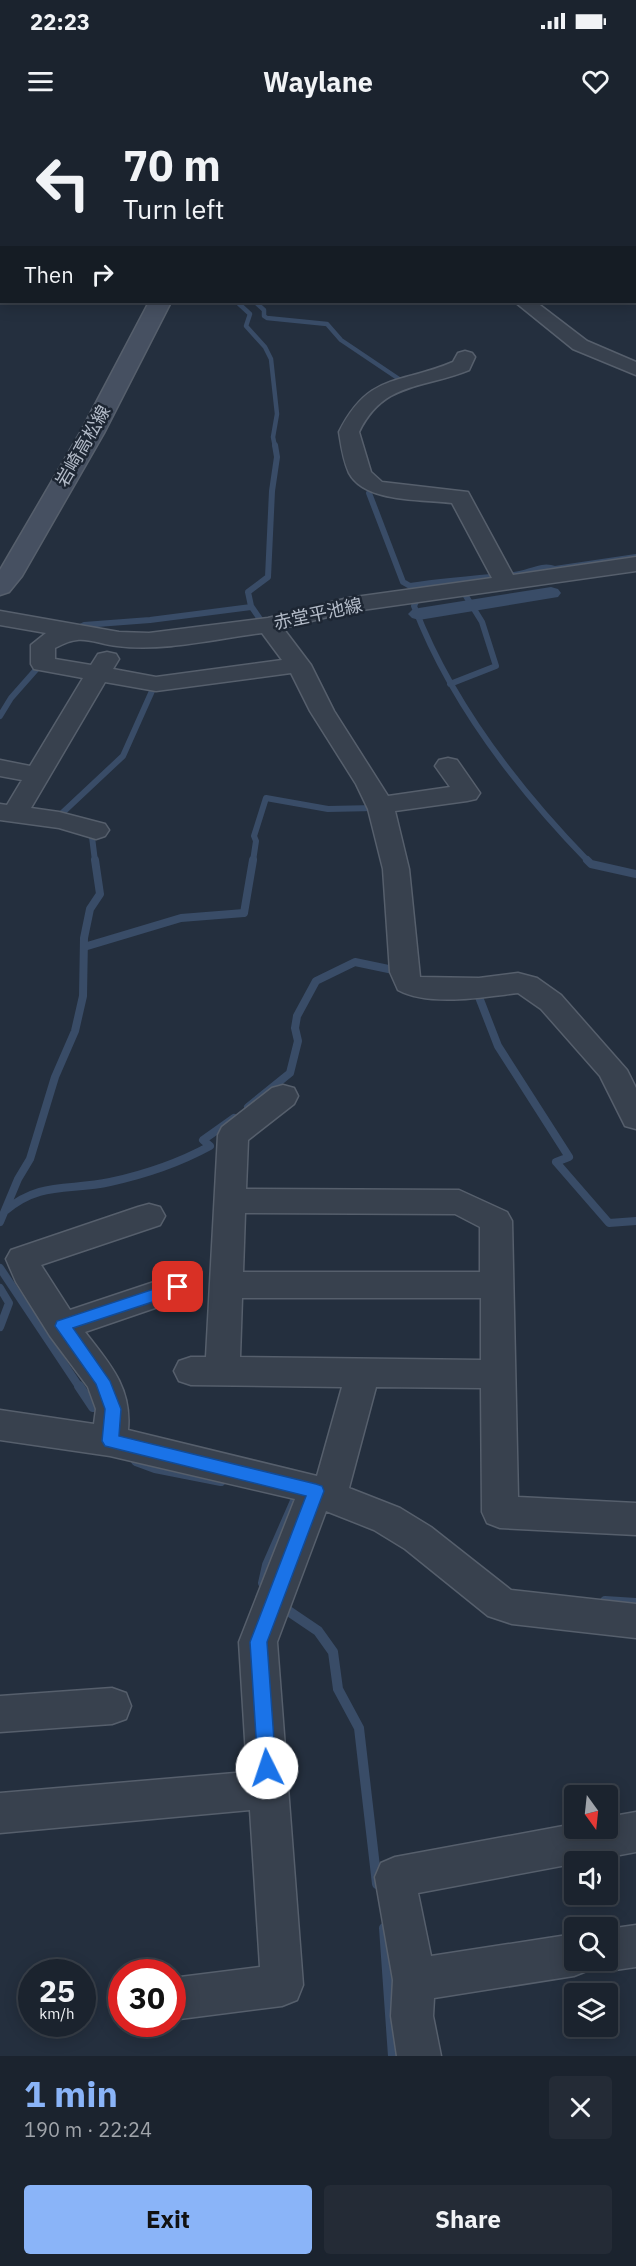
<!DOCTYPE html>
<html lang="en">
<head>
<meta charset="utf-8">
<style>
	body { margin:0; font-family:"IBM Plex Sans","Noto Sans JP",sans-serif; background:#242b36; color:#f1f3f6; height:100vh; display:flex; flex-direction:column; font-size:22px; white-space:nowrap }
	* { box-sizing:border-box; margin:0 }
	p { font-size:20px; color:#a0a4aa }
	.icon { flex:none; width:33px; height:33px; fill:none; stroke:currentColor; stroke-width:2; stroke-linecap:round; stroke-linejoin:round }
	.map { position:relative; height:1936px; overflow:hidden }
	.drawer { display:flex; flex-direction:column; background:#1b232e; flex:1 }
	.drawer>* { flex:none }
	.banner { position:absolute; left:0px; top:0px; width:636px; height:183px; box-shadow:0 3px 15px #0003,0 0 0 2px #39404a; background:#1b232e; color:#f1f3f6; overflow:hidden }
	.needle { width:39px; rotate:165deg }
	.fabs { position:absolute; left:564px; top:1665px; display:grid; gap:12px }
	.fabs a { display:grid; place-items:center; width:54px; height:54px; border-radius:6px; background:#1b232e; box-shadow:0 3px 15px #0003,0 0 0 2px #39404a; font-size:30px }
	.speed { position:absolute; left:18px; top:1839px; display:flex; gap:12px; font-size:30px; font-weight:700; text-align:center }
	.speed>* { display:grid; place-content:center; width:78px; height:78px; border-radius:50%; background:#1b232e; box-shadow:0 3px 15px #0003,0 0 0 2px #39404a; line-height:1 }
	.speed small { font-size:15px; font-weight:400 }
	.speed .limit { border:9px solid #d22; background:#fff; color:#111 }
	.pin { position:absolute; display:grid; place-items:center; width:51px; height:51px; color:#fff; margin:-26px; border-radius:12px; box-shadow:0 3px 9px #0006 }
	.me { position:absolute; width:66px; margin:-33px; rotate:356deg; stroke-linejoin:round; filter:drop-shadow(0 0 4px #0008) }
	.turn { display:flex; align-items:center; gap:21px; height:126px; padding:0 24px; font-size:27px }
	.turn .icon { width:78px; height:78px; stroke-width:2.5 }
	.turn b { display:block; font-size:42px; line-height:51px }
	.then { display:flex; align-items:center; height:57px; padding:0 24px; background:#0003; gap:12px; font-size:22px }
	.round { display:grid; place-items:center; flex:none; width:63px; height:63px; border-radius:6px; background:#242b36 }
	.summary { display:flex; align-items:center; justify-content:space-between; height:102px; padding:0 24px }
	h1 { font-size:36px; font-weight:700; line-height:45px; color:#8ab4f8 }
	.action { display:flex; gap:12px; margin-top:auto; padding:12px 24px }
	.action a { flex:1; height:69px; border-radius:6px; background:#8ab4f8; color:#111; font-size:24px; font-weight:700; line-height:69px; text-align:center }
	.action a+a { background:#242b36; color:#f1f3f6 }
	.status { display:flex; justify-content:space-between; align-items:center; height:42px; padding:0 30px; background:#1b232e; direction:ltr }
	.status svg { height:16px; fill:currentColor }
	header { display:flex; justify-content:space-between; align-items:center; height:78px; padding:0 24px; background:#1b232e; font-size:27px; font-weight:700 }
	.map>svg:first-child { display:block }
	.lines { fill:none; stroke-linecap:round; stroke-linejoin:round }
	.stream-far3 { stroke:#394c67; stroke-width:4.5 }
	.stream-far2 { stroke:#394c67; stroke-width:6 }
	.stream-far1 { stroke:#394c67; stroke-width:8 }
	.stream { stroke:#394c67; stroke-width:10 }
	.canal { fill:#394c67; fill-rule:evenodd }
	.street-casing { stroke:#565f6c; stroke-width:3 }
	.secondary-casing { stroke:#565f6c; stroke-width:3 }
	.street { fill:#38414e; fill-rule:evenodd }
	.secondary { fill:#465061; fill-rule:evenodd }
	.route { fill:#1a73e8; stroke:#114b97; stroke-width:1.5 }
	.labels { text-anchor:middle; stroke-width:5; stroke-linejoin:round; paint-order:stroke }
	.far-street-label { font-size:18px; fill:#b4bcc9; stroke:#1d2633 }
</style>
</head>
<body>
<div class="status"><b>22:23</b><svg viewBox="0 0 49 12"><path d="M0 12V9h3v3zM5 12V6h3v6zM10 12V3h3v9zM15 12V0h3v12zM26 1h20v11H26zM47 4h2v5h-2z"/></svg></div>
<header><svg class="icon" aria-label="menu" viewBox="0 0 24 24"><path d="M4 6h16M4 12h16M4 18h16"/></svg>Waylane<svg class="icon" aria-label="heart" viewBox="0 0 24 24"><path d="M12 20l-8-8c-3-5 5-10 8-4 3-6 11-1 8 4z"/></svg></header>
<div class="map">
<svg width="636" height="1936" viewBox="0 0 636 1936">
	<rect width="100%" height="100%" fill="#242f3e"/>
	<g class="lines">
		<!-- stream-far3 -->
		<path class="stream-far3" d="M237,182L250,194L246,206L265,227L271,239L277,294L273,317L275,327
			M255,182L264,190V196L267,198L327,204L341,220L399,259L403,263L401,264"/>
		<!-- stream-far2 -->
		<path class="stream-far2" d="M370,362L372,367L369,373L403,462L410,466C445,461 479,458 514,455C529,454 540,444 555,449L636,437
			M420,473L414,486C450,581 518,669 588,741
			M264,505L251,486L248,472L268,457L272,371L277,337L275,325
			M75,510L84,505L150,500L251,487
			M450,564L496,546L482,502L461,468
			M0,596L11,578L41,544
			M63,697L59,696L123,636L156,562
			M91,709L95,741
			M253,741L256,721L254,716L266,678L328,689L375,688"/>
		<!-- stream-far1 -->
		<path class="stream-far1" d="M587,740L591,744L636,754
			M84,827L181,798L244,793L253,740
			M474,872H477L498,926L569,1037L556,1042L609,1103L636,1101
			M248,987L290,953L298,921L295,908L297,896L316,861L355,842L398,851
			M5,1091C40,1061 69,1071 110,1062C147,1054 177,1044 210,1026L203,1020L234,998
			M0,1102L18,1059L30,1039L55,957L75,911L83,876L84,818L90,789L100,774L95,740
			M0,1148L80,1268
			M0,1168L9,1183L0,1207"/>
		<!-- stream -->
		<path class="stream" d="M79,1266L93,1287
			M136,1341L155,1348L221,1361
			M266,1467L263,1463L267,1445L295,1381
			M605,1481L636,1483
			M281,1486L318,1511L333,1532L338,1569L359,1608L377,1764
			M384,1808L393,1936"/>
		<!-- canal -->
		<path class="canal" d="M551,467L558,469L561,473L558,477L419,500L412,498L408,494L412,490L419,488Z"/>
		<!-- street casing -->
		<g class="street-casing">
			<path id="street" d="M85,0H106L107,2H86Z
				M127,0H145L126,2Z
				M0,69H2V79H0Z
				M0,92H2V102H0Z
				M634,101H636V111H634Z
				M0,139H2V151H0Z
				M515,182H536L587,221L636,242V255L573,229Z
				M465,231L472,233L475,237L469,250C423,269 384,261 359,312L371,352L382,362L468,372L513,455L636,437V451L348,492L283,508L311,545L334,591L388,676L450,667L435,646L439,640L448,638L457,640L480,673L476,679L467,681L395,691L409,749L420,857L479,858L518,853L537,858L561,875L627,950L636,968V1009L625,1006L600,956L541,889L518,873C484,877 429,887 398,870L390,852L383,749L368,689L356,664L310,591L291,553L156,571L105,562L31,688L59,692L105,704L109,710L105,716L96,719L59,708L0,700V684L7,685L22,660L0,656V640L30,646L83,558L34,549L31,544V525L46,513L0,505V491L119,512L149,513L268,498L348,478L492,458L452,383C421,379 365,383 349,353C343,340 341,325 339,312C369,252 399,265 453,242L458,233ZM262,513L282,540L156,557L113,549L119,539L116,534L107,532L98,534L91,545L55,539V528C82,513 89,522 117,526C164,532 215,519 262,513Z
				M283,965L294,968L298,976L294,984L248,1020L246,1069L459,1070L507,1092L512,1101L518,1377L636,1383V1415L500,1408L487,1403L482,1392L481,1268L376,1267L349,1368L400,1388L431,1407L511,1470L636,1484V1518L512,1504L488,1496L405,1429L374,1410L326,1391L277,1522L303,1865L297,1880L282,1886L172,1900V1858L260,1847L250,1690L0,1713V1673L247,1652L239,1522L295,1379L110,1336L0,1320V1290L94,1304L96,1289L88,1267L50,1216L16,1162L6,1139L11,1130L138,1087L149,1084L160,1087L165,1096L160,1105L41,1145L70,1190L178,1154L190,1158L194,1167L190,1176L85,1212C110,1244 132,1268 128,1310L317,1356L342,1267L191,1265L179,1261L174,1251L179,1241L191,1237H206L218,1015L222,1007L272,968ZM245,1093L455,1094L480,1107V1152H243ZM242,1178H481V1240L240,1237Z
				M112,1568L126,1573L131,1586L126,1599L112,1604L0,1612V1576Z
				M636,1692V1732L418,1773L431,1836L574,1814V1840H608V1809L636,1805V1847L608,1851L592,1842L589,1850L574,1856L434,1878L433,1896L441,1936H397L391,1896L393,1860L375,1757L381,1743L395,1737L574,1704V1708H608V1697Z"/>
		</g>
		<!-- secondary casing -->
		<g class="secondary-casing">
			<path id="secondary" d="M229,0H247L228,2Z
				M149,182H171L104,313L22,456L9,472L0,475V450L80,313Z"/>
		</g>
		<!-- street -->
		<use href="#street" class="street"/>
		<!-- secondary -->
		<use href="#secondary" class="secondary"/>
	</g>
	<!-- route -->
	<path class="route" d="M178,1161L186,1167L183,1172L73,1208L110,1261L121,1289L119,1316L316,1364L322,1366L324,1371L267,1522L276,1648L273,1654L267,1657L260,1654L258,1648L250,1522L306,1376L105,1326L102,1321L105,1289L96,1264L55,1206L57,1201Z"/>
	<g class="labels">
		<!-- far-street labels -->
		<g class="far-street-label">
			<text transform="translate(83 326) rotate(-60)" y="6">岩崎高松線</text>
			<text transform="translate(318 494) rotate(-12)" y="6">赤堂平池線</text>
		</g>
	</g>
</svg>
<div class="fabs">
<a><svg class="needle" viewBox="-14 -14 28 28"><path d="M0-13l5 13h-10z" fill="#e53935"/><path d="M0 13l5-13h-10z" fill="#a0a4aa"/></svg></a>
<a><svg class="icon" aria-label="sound" viewBox="0 0 24 24"><path d="M4 9h4l5-4v14l-5-4H4zM17 9q2 3 0 6"/></svg></a>
<a><svg class="icon" aria-label="search" viewBox="0 0 24 24"><circle cx="10" cy="10" r="6"/><path d="M15 15l6 6"/></svg></a>
<a><svg class="icon" aria-label="layers" viewBox="0 0 24 24"><path d="M12 4l9 5-9 5-9-5zM3 14l9 5 9-5"/></svg></a>
</div>
<div class="speed"><div>25<small>km/h</small></div><div class="limit">30</div></div>
<div class="pin" style="left:178px;top:1167px;background:#d93025"><svg class="icon" aria-label="arrive" viewBox="0 0 24 24"><path d="M6 21V4h12l-3 4 3 4H6"/></svg></div>
<svg class="me" style="left:267px;top:1648px" viewBox="-20 -20 40 40"><circle r="19" fill="#fff"/><path d="M0-13L10 11 0 6-10 11z" fill="#1a73e8"/></svg>
<div class="banner">
<div class="turn"><svg class="icon" aria-label="left" viewBox="0 0 24 24"><path d="M17 20v-9H6M10 6l-5 5 5 5"/></svg><div><b>70 m</b>Turn left</div></div>
<div class="then">Then<svg class="icon" aria-label="right" viewBox="0 0 24 24"><path d="M7 20v-9h11M14 6l5 5-5 5"/></svg></div>
</div>
</div>
<section class="drawer">
<div class="summary"><div><h1>1 min</h1><p>190 m · 22:24</p></div><a class="round"><svg class="icon" aria-label="close" viewBox="0 0 24 24"><path d="M6 6l12 12M18 6L6 18"/></svg></a></div>
<div class="action"><a>Exit</a><a>Share</a></div>
</section>
</body>
</html>
